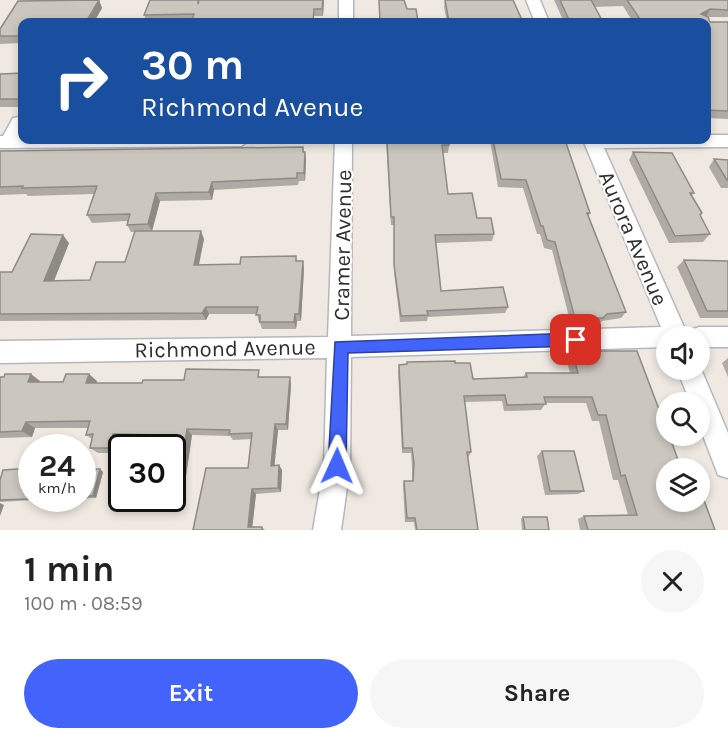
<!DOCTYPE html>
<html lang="en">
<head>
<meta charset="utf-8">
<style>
	body { margin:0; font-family:Karla,sans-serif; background:#f6f6f6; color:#222; height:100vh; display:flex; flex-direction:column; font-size:22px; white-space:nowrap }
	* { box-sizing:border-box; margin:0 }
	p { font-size:20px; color:#767676 }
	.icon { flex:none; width:33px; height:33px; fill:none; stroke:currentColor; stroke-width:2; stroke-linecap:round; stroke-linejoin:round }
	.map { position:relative; height:530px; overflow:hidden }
	.sheet { display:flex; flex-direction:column; background:#fff; flex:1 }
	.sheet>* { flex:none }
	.top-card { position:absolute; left:18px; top:18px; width:693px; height:126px; border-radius:12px; box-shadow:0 3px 9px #0003; background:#1a4fa0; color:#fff; overflow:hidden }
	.buttons { position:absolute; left:656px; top:326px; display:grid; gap:12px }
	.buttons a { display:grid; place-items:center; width:54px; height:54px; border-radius:50%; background:#fff; box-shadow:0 3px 9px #0003; font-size:30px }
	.speed { position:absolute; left:18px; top:434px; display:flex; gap:12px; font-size:30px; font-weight:700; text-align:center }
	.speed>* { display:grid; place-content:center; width:78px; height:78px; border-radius:50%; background:#fff; box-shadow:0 3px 9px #0003; line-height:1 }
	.speed small { font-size:15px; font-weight:400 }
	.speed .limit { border:3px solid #111; border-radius:9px; background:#fff; color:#111 }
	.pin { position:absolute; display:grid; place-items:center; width:51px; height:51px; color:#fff; margin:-26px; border-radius:12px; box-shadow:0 3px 9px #0006 }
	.me { position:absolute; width:66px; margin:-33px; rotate:1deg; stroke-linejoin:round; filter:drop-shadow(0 0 4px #0008) }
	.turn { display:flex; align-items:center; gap:21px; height:126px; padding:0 24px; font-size:27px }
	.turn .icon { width:78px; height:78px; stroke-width:2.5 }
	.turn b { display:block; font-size:42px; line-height:51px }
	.round { display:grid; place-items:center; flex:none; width:63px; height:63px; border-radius:32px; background:#f6f6f6 }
	.head { display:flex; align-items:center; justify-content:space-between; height:102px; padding:0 24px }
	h1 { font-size:36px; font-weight:700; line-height:45px }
	.cta { display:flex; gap:12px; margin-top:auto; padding:12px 24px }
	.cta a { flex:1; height:69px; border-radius:36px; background:#4264fb; color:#fff; font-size:24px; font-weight:700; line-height:69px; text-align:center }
	.cta a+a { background:#f6f6f6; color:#222 }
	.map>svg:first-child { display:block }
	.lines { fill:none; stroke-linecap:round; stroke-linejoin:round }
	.minor-casing { stroke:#b4b7c1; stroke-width:3 }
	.minor { fill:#fff; fill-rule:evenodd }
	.wall { fill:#afaba4 }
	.shaded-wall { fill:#8e8b86 }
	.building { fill:#cbc7bf; stroke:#8e8b86; stroke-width:1.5 }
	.route { fill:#4264fb; stroke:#2b41a3; stroke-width:1.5 }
	.labels { text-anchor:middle; stroke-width:4.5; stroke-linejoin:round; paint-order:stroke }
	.street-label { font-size:22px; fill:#2e2e2e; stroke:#fff }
</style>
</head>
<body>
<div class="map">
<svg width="728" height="530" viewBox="0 0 728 530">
	<rect width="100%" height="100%" fill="#efe9e1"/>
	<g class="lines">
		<!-- minor casing -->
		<g class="minor-casing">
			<path id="minor" d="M339,0H353V22H339Z
				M526,0H540L549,22H535Z
				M19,117L22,118L20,136H22V140H250L241,146L0,148V136H3L13,118Z
				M706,135H728V147L604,148L688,336H666V347L351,357L350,466L341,530H313L324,466L327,358L0,363V341L328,337L335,140H352L351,336L661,327L583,140H706Z
				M699,327H728V347H699V336H688L691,330Z
				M699,364L728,433V478L718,475L699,425V402H690L677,369H699Z"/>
		</g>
		<!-- minor -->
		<use href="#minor" class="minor"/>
	</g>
	<!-- wall -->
	<path class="wall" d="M99,0L102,8L94,22H22V43L0,44V29L18,1Z
		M198,0V2L324,0L323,16H314V22H191V21L147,22L144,15Z
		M445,0L523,22H447L444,7Z
		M554,0H728V17H708L710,22H728V119L706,118V22H633L623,6L594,7L603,22H564Z
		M22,73V107H0V74Z
		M386,140H448L449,145L448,153H443L448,194L477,218L494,234L492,241L436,243L441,291L508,307L505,313L428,317L427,321L400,322L394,272V225H391Z
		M490,140H565L590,213L589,216L626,312L621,318L602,321L598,325H590L585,321H570L552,250L544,248L540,234H537L523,188L498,187Z
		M303,147L306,160L305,181H299L298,185L214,190L212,200L160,201L152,231L204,239L199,265L240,264L296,256L297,261H303L304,269L301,321H297L296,329H262L260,323H259L257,314H209L206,320L0,321V272H12L69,243L54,281L90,280L125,262L135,232H131L127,225V221L92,223L87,215L94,194L28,196L26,194L0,195V151Z
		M633,152L694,193L692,195L700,216L710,234L703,242L669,243L629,160Z
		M714,159L728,160V188H721L709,167Z
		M684,260L728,261V318H700L677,267Z
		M572,351L666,468L715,530H580L578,519L584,516L628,515L618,480H613L599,421H592L586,403H546L541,410L504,411L502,401L465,402L471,452L468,458L478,530H415L414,522H405L403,485L404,481H412V468L411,453H402L398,372L399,365L455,363L473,379L523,377L526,373H570L566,358Z
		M728,358V377L722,363Z
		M0,377L40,381V382L97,381L96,383H142L261,377L291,384L288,430H278L274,466L279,465L282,470L281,492L256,494L252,527H262L265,530H193L248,468L252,439L233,440L230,436L192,435L186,476L172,477V447L164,441L120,440L117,453H98L90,448L92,439L86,435L88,428H35L32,437L0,438Z
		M542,451L584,491L578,494L545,495L537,456Z
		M82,469L103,472L96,498L67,499L66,498H82Z
		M0,480L34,500L0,502Z
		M523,517L549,530H522L521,519Z"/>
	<!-- shaded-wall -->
	<path class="shaded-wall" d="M99,0L102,8L94,22H86Z
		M323,0H324L323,16L322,9Z
		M710,9L706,17L701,14Z
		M305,152L306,160L305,181L304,173Z
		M212,182L214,190L212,200L209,192Z
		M156,193L160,201L152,231L148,224Z
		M201,231L204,239L197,273L194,265Z
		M63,235L69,243L51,288L44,281Z
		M303,261L304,269L301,321L299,314Z
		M206,307L209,314L206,320L202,313Z
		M295,314L297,321L296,329L294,322Z
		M31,374L40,381L37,389L28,382Z
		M89,374L97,381L94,390L86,383Z
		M290,377L291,384L288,430L286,424Z
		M26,422L35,428L32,437L22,431Z
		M275,424L278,430L274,471L271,466Z
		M187,429L192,435L186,476L180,471Z
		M113,434L120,440L117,453L110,448Z
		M279,465L282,470L281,492L278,488Z
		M100,469L103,472L96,498L93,496Z
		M252,489L256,494L252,530L248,527Z
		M32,491V498H34V500L29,499Z
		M0,503L4,505L0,516Z"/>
	<!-- building -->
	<path class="building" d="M99,0L86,22H22V36H0V29L18,1Z
		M150,0H198V4L199,0H323L322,9H314L313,22H191L194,14L144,15Z
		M379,0H404L407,9H416L418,22H380Z
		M445,0H513L523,22H449Z
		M560,0H591L603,22H570Z
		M627,0H728V10L710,9L701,14L708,17L710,22H728V111L706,110V22H642Z
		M22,73V99H0V74Z
		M387,140H448L449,145H442L448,194L472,193L477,218H491L494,234L435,235L441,291L503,287L508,307L427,311L428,315L401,316L394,265V217H391Z
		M493,140H565L590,213H587L626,312L607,314L603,318H595L590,315H574L555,242L547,240L543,226H541L526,180L501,179Z
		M303,147V152H305L304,173H297V178L212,182L209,192L156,193L148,224L127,225L130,214L87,215L97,186L22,188L23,186L0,187V151Z
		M633,152L672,153L694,193H690L702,213L700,215L710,234L675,236Z
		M714,159L728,160V180H727Z
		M135,231H201L194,265L240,264L241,257L296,256V261H303L299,314H295L294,322H260V315H256L258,307H206L202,313L0,314V272H12L31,234L63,235L44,281L90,280L96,262H125Z
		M684,260L728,261V311H707Z
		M572,351H637L666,428V435H669L681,468H666V501H699V492H701L715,530H588L584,516L637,515L625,475L621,476L606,415H598L592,397H544L546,404L507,405L505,395L464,396L471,452H467L478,530H417L415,518H407L404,481H413L414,463L412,448H403L399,365L407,364V362L455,361V363H470L473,379L527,377L526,373H578Z
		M186,369L259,370L258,377H290L286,424H275L271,466L279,465L278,488L252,489L248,527H262V530H193L206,468H248L252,433L229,434L230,430L187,429L180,471H172V447H162L165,435L113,434L110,448H90L93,434L86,435L90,421L26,422L22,431L0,432V377H4L5,374H31L28,382H63L66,374H89L86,383H142L143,380H184Z
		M542,451H574L584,491H550Z
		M32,468V491L29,499L0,500V480L3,470Z
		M82,469H100L93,496H82Z
		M523,517H547L549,530H525Z"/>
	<!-- route -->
	<path class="route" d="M576,333L584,340L576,346L348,353L346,466L343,472L337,475L331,472L328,466L335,342Z"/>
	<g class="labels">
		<!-- street labels -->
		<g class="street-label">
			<text transform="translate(634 238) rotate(67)" y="8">Aurora Avenue</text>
			<text transform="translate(342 245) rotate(-89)" y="8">Cramer Avenue</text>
			<text transform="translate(225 348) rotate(-1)" y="8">Richmond Avenue</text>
		</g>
	</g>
</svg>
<div class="buttons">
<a><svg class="icon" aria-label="sound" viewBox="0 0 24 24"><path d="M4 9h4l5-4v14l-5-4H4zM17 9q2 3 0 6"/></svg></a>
<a><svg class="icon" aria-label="search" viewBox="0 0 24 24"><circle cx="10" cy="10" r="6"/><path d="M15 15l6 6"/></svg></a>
<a><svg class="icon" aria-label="layers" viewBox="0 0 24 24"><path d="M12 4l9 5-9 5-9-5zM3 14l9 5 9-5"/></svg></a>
</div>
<div class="speed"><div>24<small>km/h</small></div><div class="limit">30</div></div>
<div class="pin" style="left:576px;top:340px;background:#d93025"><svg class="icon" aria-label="arrive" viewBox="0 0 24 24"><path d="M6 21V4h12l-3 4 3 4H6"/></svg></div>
<svg class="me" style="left:337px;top:466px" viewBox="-20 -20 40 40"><path d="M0-17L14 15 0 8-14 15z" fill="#4264fb" stroke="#fff" stroke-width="4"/></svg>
<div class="top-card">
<div class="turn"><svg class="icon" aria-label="right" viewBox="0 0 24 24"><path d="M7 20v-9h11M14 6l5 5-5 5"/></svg><div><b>30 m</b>Richmond Avenue</div></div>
</div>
</div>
<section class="sheet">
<div class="head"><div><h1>1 min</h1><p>100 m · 08:59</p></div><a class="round"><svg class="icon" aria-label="close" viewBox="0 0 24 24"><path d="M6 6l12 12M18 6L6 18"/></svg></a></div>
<div class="cta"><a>Exit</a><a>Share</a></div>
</section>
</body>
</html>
